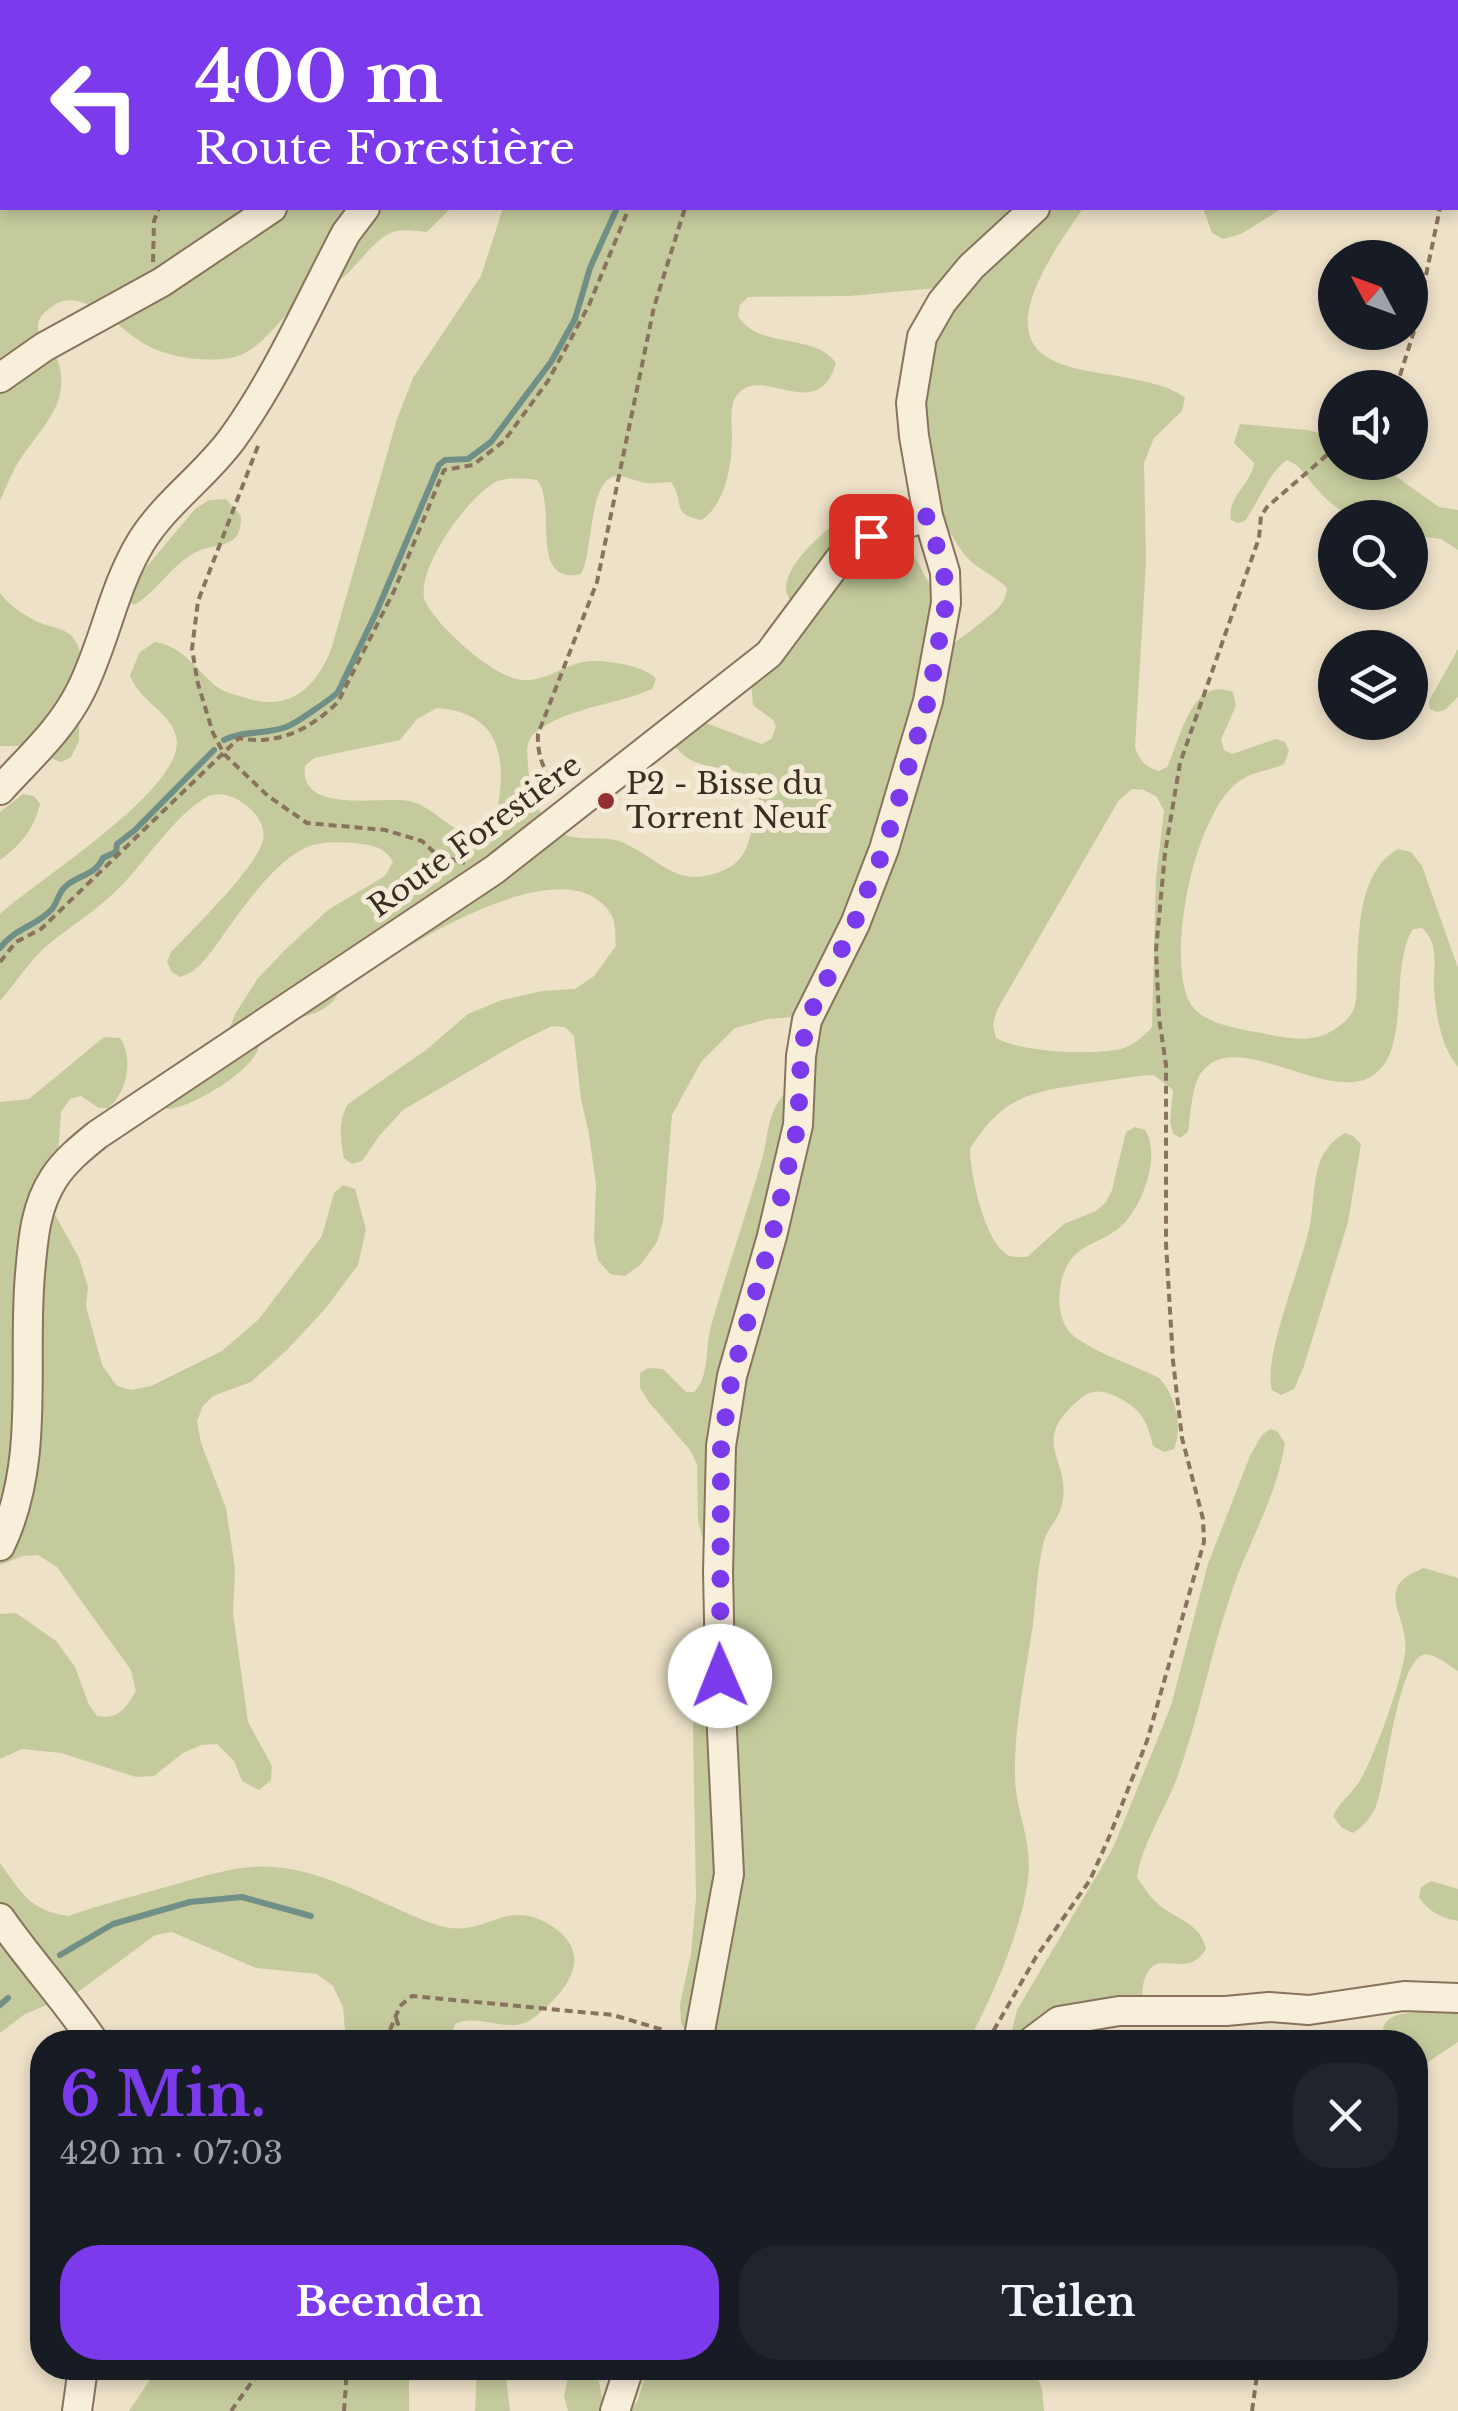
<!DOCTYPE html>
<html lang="de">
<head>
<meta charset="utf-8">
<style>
	body { margin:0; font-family:"Libre Baskerville",serif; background:#20242c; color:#f1f3f6; height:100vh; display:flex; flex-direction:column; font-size:38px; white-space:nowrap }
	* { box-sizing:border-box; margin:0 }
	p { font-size:32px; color:#9ea1a6 }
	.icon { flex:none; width:55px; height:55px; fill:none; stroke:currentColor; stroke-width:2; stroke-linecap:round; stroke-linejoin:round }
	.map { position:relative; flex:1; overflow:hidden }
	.side { position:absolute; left:30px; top:2030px; width:1398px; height:350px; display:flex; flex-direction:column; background:#171b24; border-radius:40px; box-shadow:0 5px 15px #0003 }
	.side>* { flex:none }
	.banner { position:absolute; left:0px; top:0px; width:1460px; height:210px; box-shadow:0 5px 15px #0003; background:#7c3aed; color:#fff; overflow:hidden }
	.needle { width:65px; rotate:311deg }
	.buttons { position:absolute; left:1318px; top:240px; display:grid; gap:20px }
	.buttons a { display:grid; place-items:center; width:110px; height:110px; border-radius:50%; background:#171b24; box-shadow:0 5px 15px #0003; font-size:50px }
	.pin { position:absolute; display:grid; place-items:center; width:85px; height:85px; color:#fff; margin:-42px; border-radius:20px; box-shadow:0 5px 15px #0006 }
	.me { position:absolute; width:110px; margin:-55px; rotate:359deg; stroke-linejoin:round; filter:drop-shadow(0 0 8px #0008) }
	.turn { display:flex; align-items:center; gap:35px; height:210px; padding:0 30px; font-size:45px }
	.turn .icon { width:130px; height:130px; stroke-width:2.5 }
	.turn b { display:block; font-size:70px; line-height:85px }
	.round { display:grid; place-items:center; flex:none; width:105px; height:105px; border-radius:40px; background:#20242c }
	.headline { display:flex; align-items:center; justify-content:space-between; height:170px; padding:0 30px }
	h1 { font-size:60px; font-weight:800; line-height:75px; color:#7c3aed }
	.action { display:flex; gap:20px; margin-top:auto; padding:20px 30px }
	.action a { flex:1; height:115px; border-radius:40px; background:#7c3aed; color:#fff; font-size:40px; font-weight:800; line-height:115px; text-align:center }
	.action a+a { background:#20242c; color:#f1f3f6 }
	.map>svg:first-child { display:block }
	.green { fill:#c5ca9c; fill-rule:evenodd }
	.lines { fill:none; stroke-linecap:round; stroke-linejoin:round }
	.stream { stroke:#6f8f87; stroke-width:6 }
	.minor-casing { stroke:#88735d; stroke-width:32 }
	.path { stroke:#88735d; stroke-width:4; stroke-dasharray:8 5; stroke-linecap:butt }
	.minor { stroke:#f8efda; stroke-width:28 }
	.route { stroke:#7c3aed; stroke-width:18; stroke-dasharray:0 32.4 }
	.poi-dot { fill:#943032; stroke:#f4ebd7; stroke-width:4 }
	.labels { text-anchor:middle; stroke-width:10; stroke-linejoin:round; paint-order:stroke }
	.poi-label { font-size:30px; fill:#392c20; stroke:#f4ebd7; text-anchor:start }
	.street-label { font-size:30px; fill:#392c20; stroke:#f4ebd7 }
</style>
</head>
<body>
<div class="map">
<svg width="1458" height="2411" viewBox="0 0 1458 2411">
	<rect width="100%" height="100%" fill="#ede1c7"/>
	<!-- green -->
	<path class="green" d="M0,0H730L2,2V208H451L427,232C415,231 401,228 390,233C371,243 357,267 340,280C324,293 304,299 289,313C270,330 257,353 230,358C203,362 173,358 148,346C121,333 83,281 50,308C24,327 46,341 56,358C61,366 62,378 61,388C59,415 29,443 16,466C10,477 5,489 0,501Z
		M834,0H1060L833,2Z
		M503,208H1083C1063,239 1002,317 1040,352C1062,371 1101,372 1128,378C1147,382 1171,386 1185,398L1182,411L1154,438L1144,463L1146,562L1135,747C1140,761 1145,767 1159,771L1167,767C1180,743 1190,675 1233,692L1236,706L1221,739L1224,750L1232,754L1276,739L1285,742L1289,751L1284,764C1271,770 1253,772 1241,780C1195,809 1166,954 1189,1001C1200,1023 1234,1028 1256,1032C1277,1036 1303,1043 1324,1035C1335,1030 1347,1022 1353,1011C1358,1001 1356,985 1357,973C1359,933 1358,871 1398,849L1411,852L1422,866L1458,968V1067C1441,1046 1436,1016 1434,989C1433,967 1440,944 1422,928L1413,929C1389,967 1411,1047 1375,1074C1330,1108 1236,1024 1201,1073C1191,1087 1191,1115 1188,1132L1180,1138L1173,1133L1170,1122L1173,1090L1154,1075C1133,1076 1112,1080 1090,1083C1032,1092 1004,1094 970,1149C970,1173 985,1246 1010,1256C1014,1257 1022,1257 1027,1257L1064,1224L1096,1211L1106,1202L1112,1190L1126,1132L1135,1127L1145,1130C1162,1156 1141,1211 1118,1229C1104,1240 1084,1244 1072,1258C1056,1278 1053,1320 1075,1337C1099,1355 1132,1364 1159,1378C1176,1395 1183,1428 1174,1449L1164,1452L1153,1446C1148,1424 1142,1410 1121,1399C1106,1391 1094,1387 1080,1399C1025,1445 1075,1459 1061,1508C1058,1520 1047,1529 1044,1541C1037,1569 1036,1596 1033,1624C1026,1674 1014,1724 1015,1775C1015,1813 1033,1838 1028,1879C1022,1929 992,1998 968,2042H692L681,2023L680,2004L691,1954L696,1898L693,1728L702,1629L711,1595L709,1567L698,1520L697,1464L690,1450L648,1401L640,1388V1373L648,1368L663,1369L686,1392H694C710,1377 705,1347 711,1326C727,1269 747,1213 763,1156C767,1141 767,1124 774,1110C787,1081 824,1070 817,1034L793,1017L768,1019L735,1028L701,1062L672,1115L663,1222L657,1242L641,1264L625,1276L610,1274L598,1260L594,1240L596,1185L589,1134L581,1099L574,1036L565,1027L552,1026L519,1042L403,1110L380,1135L362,1161L352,1164L344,1158C340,1139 338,1121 348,1104L426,1050L468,1014L502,1000L542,991L575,989L594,976L616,946C615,936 616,924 612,916C572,845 426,935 381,963H371L343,952L336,959C337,965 342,976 341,982C336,1022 281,1020 253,1021C255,1028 260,1038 259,1045C257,1069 189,1110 167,1109L163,1103L227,1036L235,1014L258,978L285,950L328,910L385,876L393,862C384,846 371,845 354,843C336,842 318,841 301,850C270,867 239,913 219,941C208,956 198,972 180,977L172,972L167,962L171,952C192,930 257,867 263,840C269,815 229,785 207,797C176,814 147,859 122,885C100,908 74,924 50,943C31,958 16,983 0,1001V914C34,882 190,786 176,736C170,712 138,700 130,675L140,652L155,642C183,646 196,670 217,687C225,693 237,695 246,698C290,712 315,688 331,650L397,419L413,378L481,276ZM936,288L958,301C953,321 936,335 929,355C910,410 928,510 965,555C977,570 995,575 1007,588C1006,597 1003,604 996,610C990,616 949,648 944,649L934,592L909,547L878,507L871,503C844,512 786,558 786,588C786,597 792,603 798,609L751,680L753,705L773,720L776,727L771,739L762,744L698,720L670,742C679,751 687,760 701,764C720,770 742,767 755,786C764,798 756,818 752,830C746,851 743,862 722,871C677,889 664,862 626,844C607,834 585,842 566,835C538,825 530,791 528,765C527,752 525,739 537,731C570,707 616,705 652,689L656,679C648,666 599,658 584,662C557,667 539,688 510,677C487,668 460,644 443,626C438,620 428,608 425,601C414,570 471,492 498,481C511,477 524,478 537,480C558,504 527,586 581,574C593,556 588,477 617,476C627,476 637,482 647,483C655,484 663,482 671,482C686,502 669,514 702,520C727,502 732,463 732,434C732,422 729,405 737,395C762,363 818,426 836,363C815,332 759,350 738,316L740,305L748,297L850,296ZM437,708C489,712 505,743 500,791C498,810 496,820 486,836C457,842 436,806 409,801C382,796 298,815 305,766L314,758L400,740L417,719ZM1132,789L1144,790L1157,797L1164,811L1156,877L1152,1027C1143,1037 1134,1045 1121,1049C1091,1055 1023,1053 996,1038L993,1025L997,1010L1119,800Z
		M1203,208H1283L1241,234L1223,239L1212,233Z
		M1240,424L1307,430L1335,437V462L1377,463L1439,507L1458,510V550L1441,539L1410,535V518C1365,518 1348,525 1316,488C1306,477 1301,465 1287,460C1268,473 1259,501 1245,521L1238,523L1231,520C1226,498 1251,485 1254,463L1234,443Z
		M226,499L241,516C241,525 240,533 234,539C224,547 207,546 196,552C171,565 158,591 134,605L128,601L133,583L195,509L209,500Z
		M0,593C8,604 22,614 34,620C55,631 73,625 80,652L79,741L71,757L61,762L18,746H0Z
		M1458,649V697L1445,710L1437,712L1430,709L1429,701Z
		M23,794L34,796L40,804C34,829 21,845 0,860V812Z
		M104,1037L120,1038C134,1059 127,1093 108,1108H99L81,1096L70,1099L61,1112L54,1213L79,1258L88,1287L86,1306L102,1365L117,1386L132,1390L151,1386L222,1351L259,1319L322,1236L334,1193L343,1185L355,1189L366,1229L358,1265L325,1309L287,1350L251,1382L213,1396L203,1406L197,1421L201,1443L226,1508L235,1568L233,1613L248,1722L272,1766L271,1780L259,1790L242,1781L234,1761L217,1744L201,1745L183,1753L154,1776L136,1777L61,1753L22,1749L0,1759V1614L16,1613L56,1641L75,1667L89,1705L97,1716C119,1720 126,1708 136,1691L131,1670L57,1567L38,1555L23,1556L0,1565V1102L29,1099Z
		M1345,1133L1353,1136L1361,1144L1348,1222L1304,1366L1294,1389L1281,1395L1272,1390C1262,1357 1303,1263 1310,1224C1314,1203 1313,1173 1323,1155C1329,1145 1335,1139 1345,1133Z
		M1270,1429L1277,1431L1285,1443C1276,1500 1248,1542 1231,1594C1210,1655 1199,1718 1177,1778C1164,1812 1143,1842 1137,1877C1143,1886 1149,1896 1158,1904C1175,1919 1201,1923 1206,1949C1186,1982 1157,1945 1145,1978C1142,1985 1143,1994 1141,2002L1090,2042H1009L1017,2010L1113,1848L1171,1706L1208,1564L1250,1456L1262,1435Z
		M1424,1568L1458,1578V1671C1449,1666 1434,1652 1423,1655C1398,1662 1386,1778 1377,1803C1373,1816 1364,1826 1353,1833L1342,1828L1333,1816C1340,1801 1353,1793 1361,1779C1377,1749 1400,1686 1405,1653C1410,1615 1370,1588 1424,1568Z
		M0,1863C22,1893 29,1910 68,1916C104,1904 140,1894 177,1884C201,1877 226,1869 251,1867C318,1862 378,1905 437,1925C485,1941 504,1895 552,1926C563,1934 572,1942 574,1956C577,1980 552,2003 535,2017C509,2037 482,2012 455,2024L451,2042H346L343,2007L333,1986L317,1974L256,1968L172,1932L155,1935L78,1992L25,2014L0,2033Z
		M1431,1881L1458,1889V1921C1441,1918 1428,1911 1419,1897L1421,1887Z
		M1420,2012L1458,2013V2042L1419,2068L1415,2067V2042H1383C1378,2016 1399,2013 1420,2012Z
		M158,2368H409V2411H129Z
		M477,2368H505L510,2411H475Z
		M570,2368H596L602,2396L620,2411H568L564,2396Z
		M648,2368H1034L1042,2389L1044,2411H628L637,2402Z"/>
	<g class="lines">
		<!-- stream -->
		<path class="stream" d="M684,0L685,2
			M224,740C244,730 265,735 286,727C295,724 331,699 338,692L376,613L439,465L445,460L468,459L491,442L551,362L575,319L590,268L617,208
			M0,948C15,928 37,926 52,909C57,903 59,892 65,887C77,875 95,876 103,858L116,852L117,844L135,830L214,750
			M60,1955L113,1924L190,1902L242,1897L311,1916
			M0,2005L8,1998"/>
		<!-- minor casing -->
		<g class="minor-casing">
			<path id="minor" d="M1235,2L1237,0
				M0,378L44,347L162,282L272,208
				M0,790C29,758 62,729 81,690C105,642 113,588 141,542C165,503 205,476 232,439C277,377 310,301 346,233L365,208
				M0,1546C41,1461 22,1364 30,1274C33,1240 35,1207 54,1178C65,1161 81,1148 97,1135L494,870L769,654L845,552L871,536L928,516
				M0,1918C30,1961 65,1999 94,2042
				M698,2042L729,1874L721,1711L718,1572L721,1446L732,1376L772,1236L798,1125L801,1056L807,1020L855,924L884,849L928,701L946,603L945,572L928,516L914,436L911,403L922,337L942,302L971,267L1035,208
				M1031,2042L1059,2021L1119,2011H1226L1269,2007L1309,2010L1404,1996L1458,1998
				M77,2411L83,2368
				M615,2411L629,2368"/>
		</g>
		<!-- path -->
		<path class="path" d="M692,0V2
			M235,2L237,0
			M750,2L751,0
			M1458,111V109
			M153,262L154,221L159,208
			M1396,388L1415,328L1440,208
			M258,446L198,601L192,649L198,684L213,733L224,754L268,796L307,823L385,830L422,841L437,855L465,863
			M559,788C544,773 537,756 538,734L597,582L654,307L685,208
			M0,962L16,942L41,929L239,738C277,746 311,729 338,702L394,591L444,470L473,465L504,441L548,381L589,305L629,208
			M396,2018L404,2042
			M385,2042L400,2006L412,1996L613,2015L660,2029L674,2039
			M987,2042L1036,1957L1090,1880L1110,1835L1147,1741L1204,1542L1203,1519L1182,1438L1173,1361L1166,1244V1065L1159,1018L1156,950L1165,853L1180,763L1259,538L1261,516L1267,507L1335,448
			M231,2411L262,2368
			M344,2411L347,2368
			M1252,2411L1258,2368"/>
		<!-- minor -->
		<use href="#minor" class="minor"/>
	</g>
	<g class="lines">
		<!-- route -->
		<path class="route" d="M720,1676L721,1446L732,1376L772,1236L798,1125L801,1056L807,1020L854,924L884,849L928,701L946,603L944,572L928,516L871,536"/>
	</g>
	<!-- markers -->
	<circle class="poi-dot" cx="606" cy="801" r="10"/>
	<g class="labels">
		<!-- poi labels -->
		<g class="poi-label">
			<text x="626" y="794">P2 - Bisse du<tspan x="626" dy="34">Torrent Neuf</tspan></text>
		</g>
		<!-- street labels -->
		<g class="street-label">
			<text transform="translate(475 836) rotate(-36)" y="10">Route Forestière</text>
		</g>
	</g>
</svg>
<div class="buttons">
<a><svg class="needle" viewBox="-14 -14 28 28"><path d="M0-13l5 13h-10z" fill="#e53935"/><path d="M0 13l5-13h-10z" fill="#9ea1a6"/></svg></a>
<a><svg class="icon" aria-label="sound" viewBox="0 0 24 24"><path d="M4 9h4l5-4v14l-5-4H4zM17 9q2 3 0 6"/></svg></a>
<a><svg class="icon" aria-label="search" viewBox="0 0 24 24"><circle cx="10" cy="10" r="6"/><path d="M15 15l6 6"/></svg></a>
<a><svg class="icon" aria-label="layers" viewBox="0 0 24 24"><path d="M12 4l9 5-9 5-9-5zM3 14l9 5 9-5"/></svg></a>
</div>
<div class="pin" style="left:871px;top:536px;background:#d93025"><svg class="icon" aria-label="arrive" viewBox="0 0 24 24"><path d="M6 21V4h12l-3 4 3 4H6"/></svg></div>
<svg class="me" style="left:720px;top:1676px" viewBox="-20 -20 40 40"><circle r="19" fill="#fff"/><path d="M0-13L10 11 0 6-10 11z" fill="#7c3aed"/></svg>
<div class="banner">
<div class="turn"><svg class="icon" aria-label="left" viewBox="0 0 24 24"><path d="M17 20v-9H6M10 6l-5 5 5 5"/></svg><div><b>400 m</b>Route Forestière</div></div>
</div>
<section class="side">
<div class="headline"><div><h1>6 Min.</h1><p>420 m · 07:03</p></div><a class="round"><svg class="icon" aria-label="close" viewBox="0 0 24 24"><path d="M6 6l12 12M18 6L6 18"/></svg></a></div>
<div class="action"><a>Beenden</a><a>Teilen</a></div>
</section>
</div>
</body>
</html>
